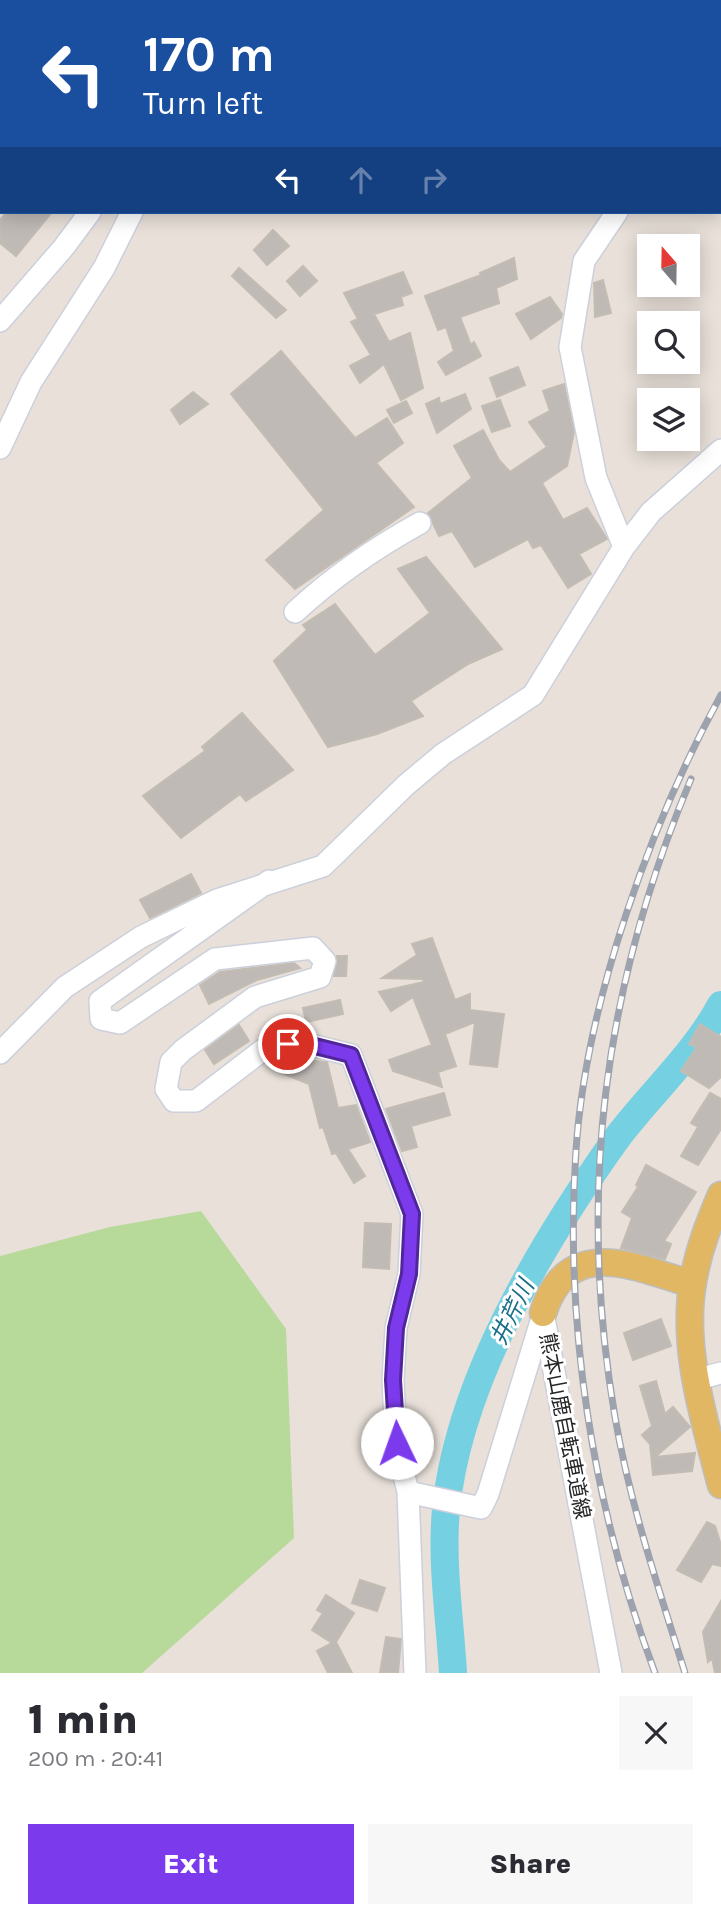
<!DOCTYPE html>
<html lang="en">
<head>
<meta charset="utf-8">
<style>
	body { margin:0; font-family:Karla,"Noto Sans JP",sans-serif; background:#f7f7f7; color:#2b2b33; height:100vh; display:flex; flex-direction:column; font-size:26px; white-space:nowrap }
	* { box-sizing:border-box; margin:0 }
	p { font-size:23px; color:#7c7c81 }
	.icon { flex:none; width:38px; height:38px; fill:none; stroke:currentColor; stroke-width:2; stroke-linecap:round; stroke-linejoin:round }
	.map { position:relative; height:1673px; overflow:hidden }
	.details { display:flex; flex-direction:column; background:#fff; flex:1 }
	.details>* { flex:none }
	.guide { position:absolute; left:0px; top:0px; width:721px; height:214px; box-shadow:0 4px 18px #0003; background:#1a4fa0; color:#fff; overflow:hidden }
	.needle { width:46px; rotate:340deg }
	.tools { position:absolute; left:637px; top:234px; display:grid; gap:14px }
	.tools a { display:grid; place-items:center; width:63px; height:63px; border-radius:0px; background:#fff; box-shadow:0 4px 18px #0003; font-size:35px }
	.pin { position:absolute; display:grid; place-items:center; width:60px; height:60px; color:#fff; margin:-30px; border:4px solid #fff; border-radius:50%; box-shadow:0 2px 7px #0007 }
	.me { position:absolute; width:77px; margin:-38px; rotate:357deg; stroke-linejoin:round; filter:drop-shadow(0 0 5px #0008) }
	.turn { display:flex; align-items:center; gap:24px; height:147px; padding:0 28px; font-size:32px }
	.turn .icon { width:91px; height:91px; stroke-width:2.5 }
	.turn b { display:block; font-size:49px; line-height:60px }
	.lanes { display:flex; align-items:center; height:66px; padding:0 28px; background:#0003; justify-content:center; gap:35px; direction:ltr }
	.lanes .off { opacity:.35 }
	.round { display:grid; place-items:center; flex:none; width:74px; height:74px; border-radius:0px; background:#f7f7f7 }
	.head { display:flex; align-items:center; justify-content:space-between; height:119px; padding:0 28px }
	h1 { font-size:42px; font-weight:800; line-height:52px }
	.action { display:flex; gap:14px; margin-top:auto; padding:14px 28px }
	.action a { flex:1; height:80px; border-radius:0px; background:#7c3aed; color:#fff; font-size:28px; font-weight:800; line-height:80px; text-align:center }
	.action a+a { background:#f7f7f7; color:#2b2b33 }
	.map>svg:first-child { display:block }
	.green { fill:#b7da9a }
	.lines { fill:none; stroke-linecap:round; stroke-linejoin:round }
	.river { stroke:#75d0e2; stroke-width:28 }
	.building { fill:#c0bab6; stroke:#c3bcb3; stroke-width:2 }
	.minor-casing { stroke:#ccd0db; stroke-width:24 }
	.major-casing { stroke:#bebebe; stroke-width:29 }
	.minor { stroke:#fff; stroke-width:21 }
	.major { stroke:#e2b764; stroke-width:26 }
	.rail-casing { stroke:#9da2af; stroke-width:7 }
	.rail { stroke:#fff; stroke-width:4.5; stroke-dasharray:13; stroke-linecap:butt }
	.route-casing { stroke:#51269a; stroke-width:18 }
	.route { stroke:#7c3aed; stroke-width:12 }
	.labels { text-anchor:middle; stroke-width:6; stroke-linejoin:round; paint-order:stroke }
	.street-label { font-size:21px; fill:#272727; stroke:#fff }
	.water-label { font-size:23px; font-style:italic; fill:#196e88; stroke:#fff }
</style>
</head>
<body>
<div class="map">
<svg width="721" height="1673" viewBox="0 0 721 1673">
	<rect width="100%" height="100%" fill="#e8e0d9"/>
	<!-- green -->
	<path class="green" d="M201,1211L286,1329L294,1538L142,1673H0V1256L110,1227Z"/>
	<g class="lines">
		<!-- river -->
		<path class="river" d="M453,1673C450,1620 441,1563 446,1509C459,1381 543,1241 617,1138C651,1093 694,1055 721,1005"/>
	</g>
	<!-- building -->
	<path class="building" d="M7,212H52L16,256L0,243V220Z
		M273,230L289,246L267,265L254,250Z
		M514,258L517,279L496,288L499,303L460,317L471,345L474,342L481,356L446,375L438,362L454,351L446,327L438,330L425,296L481,275L480,273Z
		M303,266L317,281L300,296L287,281Z
		M239,268L267,293L286,310L276,318L232,276Z
		M403,272L412,293L401,297L403,305L374,314L389,342L410,333L423,388L401,400L384,364L360,383L350,366L371,355L351,322L358,319L344,293Z
		M603,280L611,313L595,317L594,283Z
		M550,297L562,314L561,318L531,339L516,314Z
		M281,351L355,438L387,418L403,443L376,463L414,507L295,589L266,560L324,510L231,394Z
		M518,367L525,385L497,397L490,378Z
		M564,384L574,432L567,466L542,483L563,520L587,508L607,539L579,554L591,574L568,588L541,545L533,548L528,539L475,567L452,531L439,536L428,513L472,478L454,446L483,430L499,460L510,472L547,447L529,422L550,411L543,391Z
		M193,392L208,404L180,424L171,410Z
		M465,394L471,409L437,433L426,404L439,398L440,404Z
		M500,400L510,426L492,432L482,406Z
		M406,401L412,413L394,423L387,410Z
		M426,557L502,649L468,664L411,701L423,716L377,734L328,747L274,661L307,630L303,625L335,604L375,655L430,613L398,569Z
		M242,713L293,770L246,801L240,794L181,838L143,796L205,751L202,747Z
		M191,874L201,893L150,918L140,900Z
		M432,938L455,1000L470,994V1010L504,1014L497,1067L470,1064L475,1022L445,1034L456,1066L438,1072L442,1087L393,1071L389,1060L432,1045L413,997L391,1011L379,992L424,982L423,979L382,978L417,955L412,944Z
		M337,956H347L346,976H334Z
		M294,963L300,968L257,980L209,1004L200,985L220,972Z
		M340,1000L343,1014L306,1022L303,1008Z
		M700,1024L721,1037V1077L709,1088L681,1071L697,1047L689,1044Z
		M239,1025L249,1041L214,1064L205,1050Z
		M289,1059L327,1062L338,1108L356,1105L370,1142L348,1149L365,1176L354,1183L336,1153L332,1154L323,1127L320,1128L309,1084L279,1072Z
		M444,1093L450,1115L411,1126L417,1147L402,1151L386,1109Z
		M710,1093L721,1099V1129L698,1165L681,1156L698,1127L691,1123Z
		M646,1165L696,1192L664,1241L671,1244L665,1259L621,1248L632,1218L622,1212L638,1187L636,1185Z
		M365,1223L391,1224L389,1269L363,1267Z
		M661,1319L671,1346L633,1360L624,1333Z
		M656,1381L665,1414L673,1407L690,1427L655,1457L695,1453L692,1471L653,1475L650,1444L642,1435L652,1426L640,1386Z
		M707,1522L715,1526L721,1545V1566L712,1564L701,1582L677,1570Z
		M360,1580L385,1588L377,1611L352,1603Z
		M326,1595L354,1613L336,1642L352,1673H328L317,1651L332,1643L312,1630L323,1613L317,1610Z
		M721,1601V1673H715L712,1658L708,1662L703,1632Z
		M386,1637L401,1639L398,1673H380Z"/>
	<g class="lines">
		<!-- minor casing -->
		<g class="minor-casing">
			<path id="minor" d="M44,0L47,2
				M680,0L681,2
				M438,2L439,0
				M0,195L2,193
				M617,212L584,261L570,347L596,478L624,547
				M0,321L64,247L90,212
				M0,448L31,382L104,268L132,212
				M295,612C334,576 373,549 420,523
				M269,881L100,1001L101,1019L120,1023L215,959L313,948L325,961L320,977L255,997L183,1050L171,1062L166,1089L174,1101H196L268,1046H315L351,1055L412,1214L409,1274L396,1328L393,1380L396,1442L408,1492L415,1673
				M0,1053L65,987L141,937L217,900L323,866L406,785L443,754L533,695L624,547L651,512L721,450
				M543,1313L611,1673
				M695,1380L721,1373
				M408,1492L481,1508L488,1494L542,1318"/>
		</g>
		<!-- major casing -->
		<g class="major-casing">
			<path id="major" d="M721,1195C709,1223 698,1251 693,1282C681,1347 705,1423 721,1485
				M543,1313C568,1234 635,1267 692,1284"/>
		</g>
		<!-- minor -->
		<use href="#minor" class="minor"/>
		<!-- major -->
		<use href="#major" class="major"/>
		<!-- rail casing -->
		<g class="rail-casing">
			<path id="rail" d="M655,1673C593,1507 564,1327 576,1150C586,1002 650,825 721,695
				M685,1673C659,1589 630,1505 615,1417C577,1194 603,988 691,779"/>
		</g>
		<!-- rail -->
		<use href="#rail" class="rail"/>
	</g>
	<g class="lines">
		<!-- route casing -->
		<g class="route-casing">
			<path id="route" d="M288,1044L315,1046L351,1055L412,1214L409,1274L396,1328L393,1380L397,1443"/>
		</g>
		<!-- route -->
		<use href="#route" class="route"/>
	</g>
	<g class="labels">
		<!-- street labels -->
		<g class="street-label">
			<text transform="translate(565 1426) rotate(79)" y="7">熊本山鹿自転車道線</text>
		</g>
		<!-- water labels -->
		<g class="water-label">
			<text transform="translate(512 1312) rotate(-64)" y="8">井芹川</text>
		</g>
	</g>
</svg>
<div class="tools">
<a><svg class="needle" viewBox="-14 -14 28 28"><path d="M0-13l5 13h-10z" fill="#e53935"/><path d="M0 13l5-13h-10z" fill="#7c7c81"/></svg></a>
<a><svg class="icon" aria-label="search" viewBox="0 0 24 24"><circle cx="10" cy="10" r="6"/><path d="M15 15l6 6"/></svg></a>
<a><svg class="icon" aria-label="layers" viewBox="0 0 24 24"><path d="M12 4l9 5-9 5-9-5zM3 14l9 5 9-5"/></svg></a>
</div>
<div class="pin" style="left:288px;top:1044px;background:#d93025"><svg class="icon" aria-label="arrive" viewBox="0 0 24 24"><path d="M6 21V4h12l-3 4 3 4H6"/></svg></div>
<svg class="me" style="left:397px;top:1443px" viewBox="-20 -20 40 40"><circle r="19" fill="#fff"/><path d="M0-13L10 11 0 6-10 11z" fill="#7c3aed"/></svg>
<div class="guide">
<div class="turn"><svg class="icon" aria-label="left" viewBox="0 0 24 24"><path d="M17 20v-9H6M10 6l-5 5 5 5"/></svg><div><b>170 m</b>Turn left</div></div>
<div class="lanes"><svg class="icon" aria-label="left" viewBox="0 0 24 24"><path d="M17 20v-9H6M10 6l-5 5 5 5"/></svg><svg class="icon off" aria-label="ahead" viewBox="0 0 24 24"><path d="M12 20V5M6 11l6-6 6 6"/></svg><svg class="icon off" aria-label="right" viewBox="0 0 24 24"><path d="M7 20v-9h11M14 6l5 5-5 5"/></svg></div>
</div>
</div>
<section class="details">
<div class="head"><div><h1>1 min</h1><p>200 m · 20:41</p></div><a class="round"><svg class="icon" aria-label="close" viewBox="0 0 24 24"><path d="M6 6l12 12M18 6L6 18"/></svg></a></div>
<div class="action"><a>Exit</a><a>Share</a></div>
</section>
</body>
</html>
